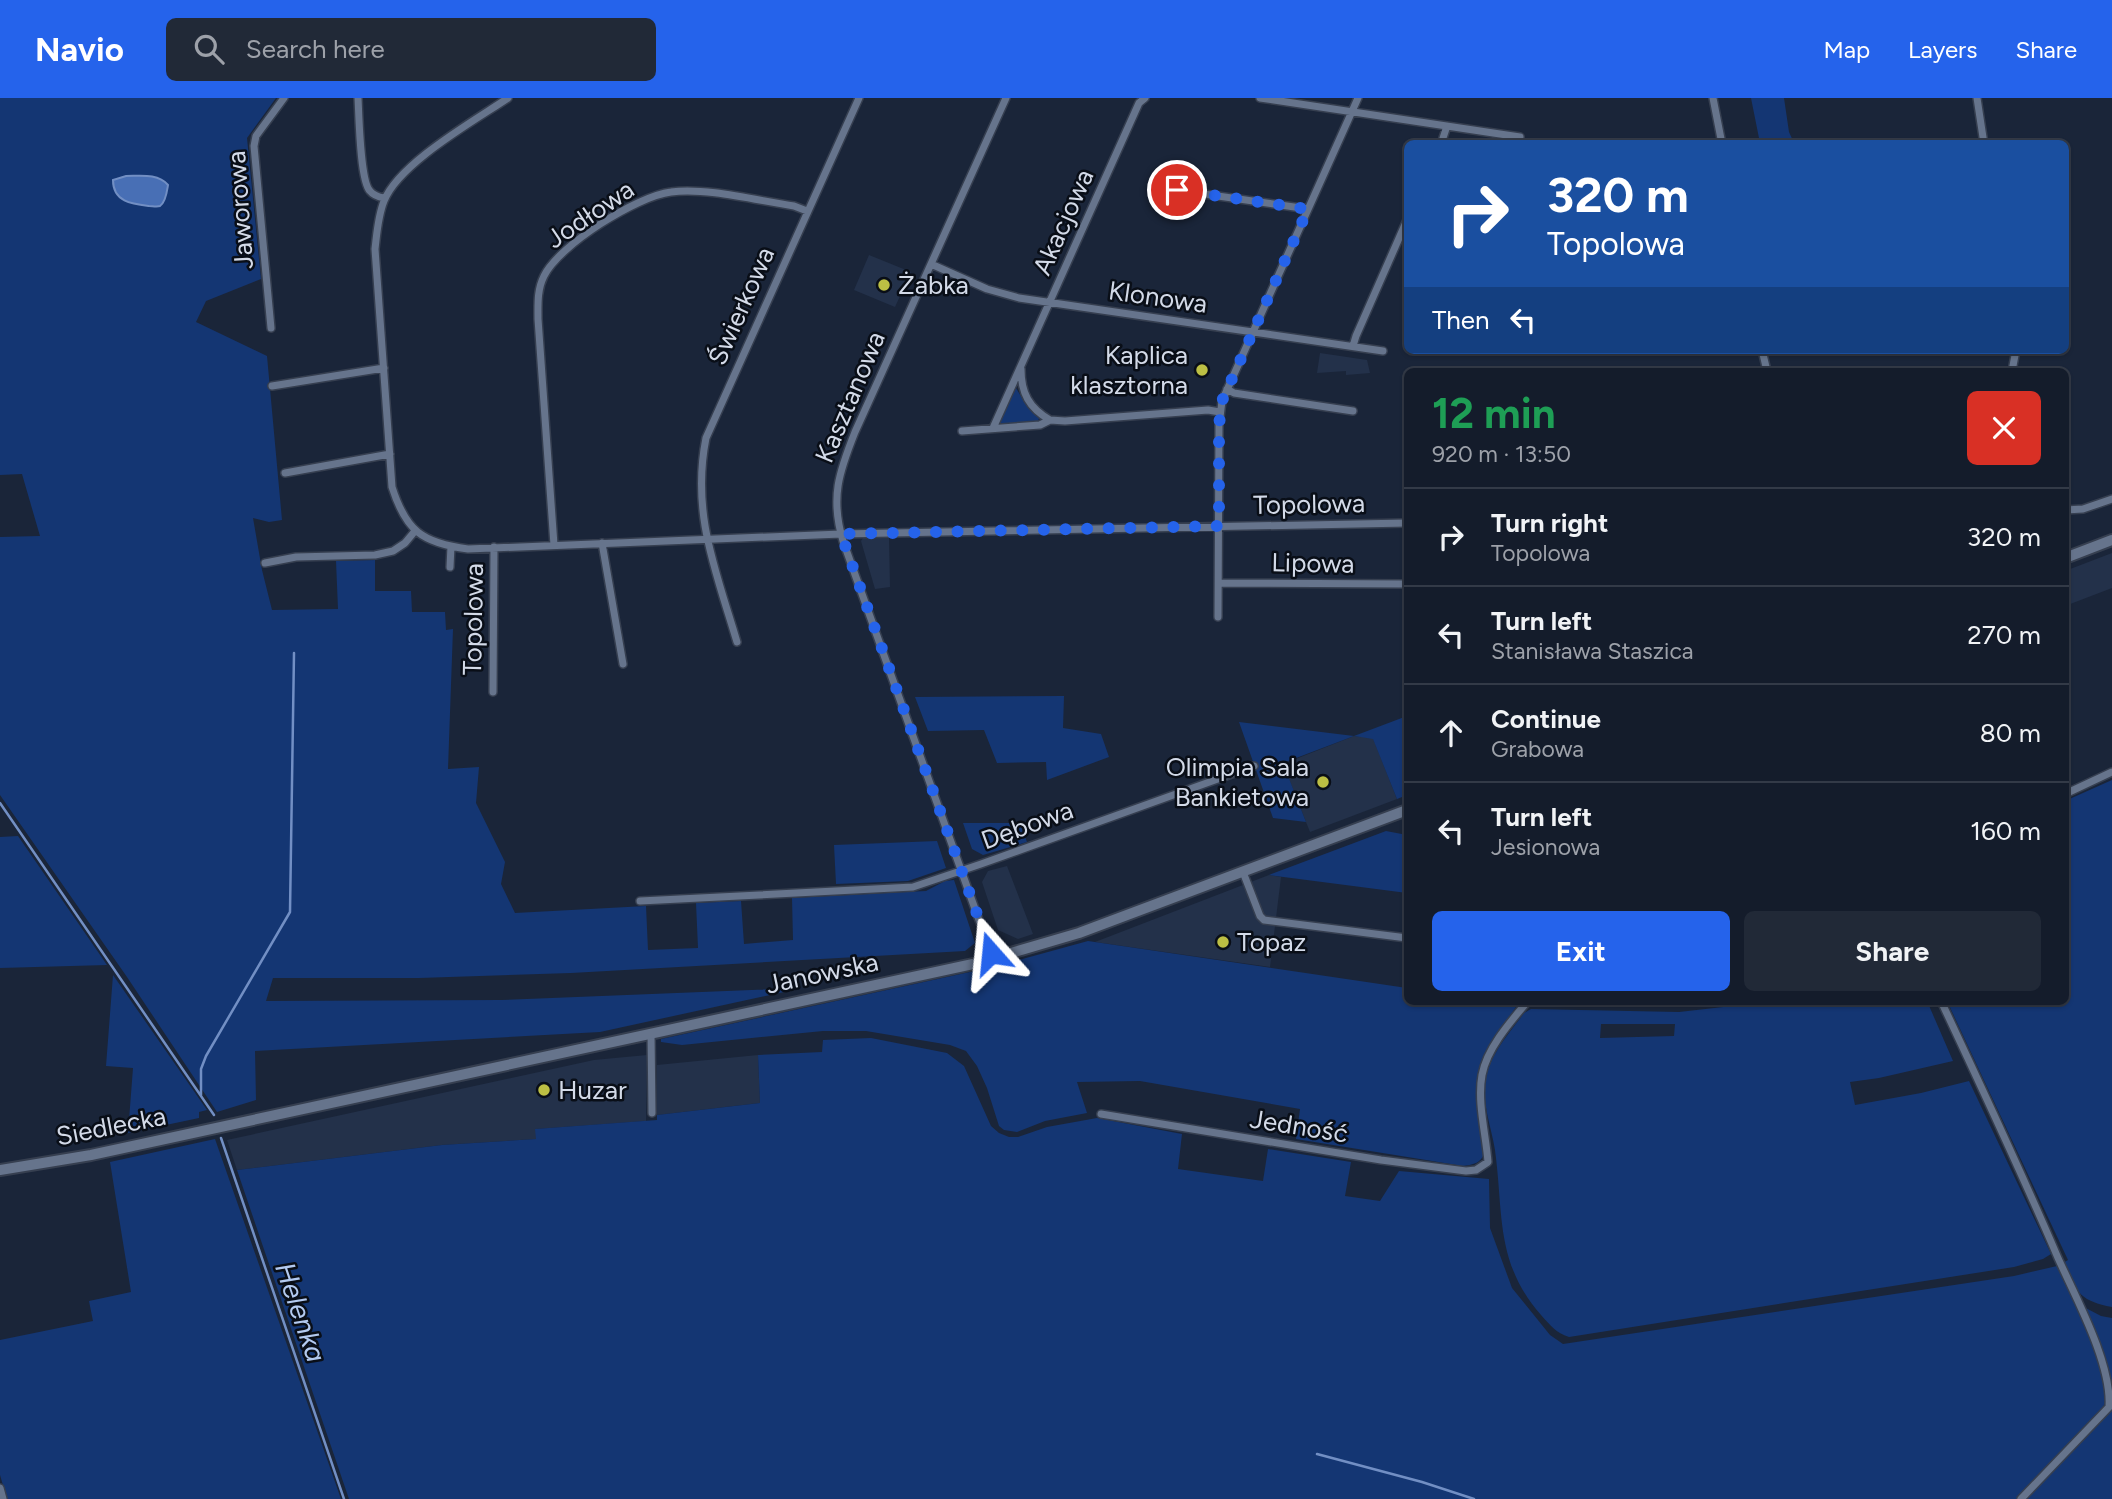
<!DOCTYPE html>
<html lang="en">
<head>
<meta charset="utf-8">
<style>
	body { margin:0; font-family:Figtree,sans-serif; background:#212937; color:#f1f3f6; height:100vh; display:flex; flex-direction:column; font-size:26px; white-space:nowrap }
	* { box-sizing:border-box; margin:0 }
	p { font-size:23px; color:#9da1a9 }
	.icon { flex:none; width:38px; height:38px; fill:none; stroke:currentColor; stroke-width:2; stroke-linecap:round; stroke-linejoin:round }
	.map { position:relative; flex:1; overflow:hidden }
	.details { position:absolute; left:1404px; top:270px; width:665px; height:637px; display:flex; flex-direction:column; background:#141c2b; border-radius:10px; box-shadow:0 2px 5px #0004,0 0 0 2px #333a47 }
	.details>* { flex:none }
	.hud { position:absolute; left:1404px; top:42px; width:665px; height:214px; border-radius:10px; box-shadow:0 2px 5px #0004,0 0 0 2px #333a47; background:#1a4fa0; color:#fff; overflow:hidden }
	.pin { position:absolute; display:grid; place-items:center; width:60px; height:60px; color:#fff; margin:-30px; border:4px solid #fff; border-radius:50%; box-shadow:0 2px 7px #0007 }
	.me { position:absolute; width:77px; margin:-38px; rotate:342deg; stroke-linejoin:round; filter:drop-shadow(0 0 5px #0008) }
	.turn { display:flex; align-items:center; gap:24px; height:147px; padding:0 28px; font-size:32px }
	.turn .icon { width:91px; height:91px; stroke-width:2.5 }
	.turn b { display:block; font-size:49px; line-height:60px }
	.then { display:flex; align-items:center; height:66px; padding:0 28px; background:#0003; gap:14px; font-size:26px }
	.round { display:grid; place-items:center; flex:none; width:74px; height:74px; border-radius:10px; background:#212937 }
	.summary { display:flex; align-items:center; justify-content:space-between; height:119px; padding:0 28px }
	h1 { font-size:42px; font-weight:700; line-height:52px; color:#1e9e55 }
	.cta { display:flex; gap:14px; margin-top:auto; padding:14px 28px }
	.cta a { flex:1; height:80px; border-radius:10px; background:#2563eb; color:#fff; font-size:28px; font-weight:700; line-height:80px; text-align:center }
	.cta a+a { background:#212937; color:#f1f3f6 }
	ul { padding:0; list-style:none }
	li { display:flex; align-items:center; gap:21px; height:98px; padding:0 28px; border-top:2px solid #333a47 }
	li div { flex:1 }
	li b { display:block; font-size:26px }
	li em { font-style:normal }
	header { display:flex; align-items:center; gap:42px; box-sizing:border-box; height:98px; padding:0 35px; background:#2563eb; color:#fff }
	header strong { font-size:33px }
	nav { display:flex; gap:38px; margin-inline-start:auto; font-size:24px }
	.search { width:490px; height:63px; background:#212937; display:flex; align-items:center; gap:18px; box-sizing:border-box; padding:0 24px; border-radius:10px; color:#9da1a9; font-size:26px }
	.map>svg:first-child { display:block }
	.built { fill:#23314a }
	.green { fill:#143673; fill-rule:evenodd }
	.water { fill:#486fb5; stroke:#728fc4; stroke-width:2 }
	.lines { fill:none; stroke-linecap:round; stroke-linejoin:round }
	.stream { stroke:#728fc4; stroke-width:2.5 }
	.street-casing { stroke:#363f50; stroke-width:10 }
	.secondary-casing { stroke:#363f50; stroke-width:14 }
	.street { stroke:#66748c; stroke-width:7 }
	.secondary { stroke:#66748c; stroke-width:10 }
	.route { stroke:#2563eb; stroke-width:12; stroke-dasharray:0 21.6 }
	.poi-dot { fill:#bcbf44; stroke:#090e17; stroke-width:2.5 }
	.labels { text-anchor:middle; stroke-width:5; stroke-linejoin:round; paint-order:stroke }
	.street-label { font-size:26px; fill:#d3dae8; stroke:#090e17 }
	.poi-label { font-size:26px; fill:#d3dae8; stroke:#090e17; text-anchor:start }
	.water-label { font-size:28px; font-style:italic; fill:#b3caf0; stroke:#090e17 }
</style>
</head>
<body>
<header>
<strong>Navio</strong>
<div class="search"><svg class="icon" aria-label="search" viewBox="0 0 24 24"><circle cx="10" cy="10" r="6"/><path d="M15 15l6 6"/></svg>Search here</div>
<nav><a>Map</a><a>Layers</a><a>Share</a></nav>
</header>
<div class="map">
<svg width="2112" height="1401" viewBox="0 0 2112 1401">
	<rect width="100%" height="100%" fill="#1a2539"/>
	<!-- built -->
	<path class="built" d="M869,157L911,174L895,209L854,192Z
		M1320,255L1367,262L1370,275L1346,277V273L1317,275Z
		M863,440H889L890,489L875,491L861,443Z
		M2112,455V490L2065,508V473Z
		M1354,638L1373,640L1397,701L1310,734L1283,666Z
		M1007,768L1033,836L1018,841L998,832L982,784L988,773Z
		M1269,777L1281,779L1270,869L1095,844Z
		M647,957L646,1023L536,1031V1041L442,1047L237,1072L227,1042L594,962Z
		M758,957L760,1005L657,1017V967Z"/>
	<!-- green -->
	<path class="green" d="M0,0H276L247,40L261,181L206,203L196,224L267,258L282,422L269,424L253,420L262,472L272,512L338,511L336,463L375,462V493H411L412,514H445L446,532L453,531L448,671L479,669L476,705L505,764L501,786L515,815L646,808L648,852L698,850L696,805L741,803L744,846L793,842L792,800L926,793L945,783L954,782L975,845L965,853L571,875L419,880H273L266,903L501,902L802,890L600,934L255,953L256,1002L217,1014L127,879L0,697V439L40,438L22,376L0,377ZM126,78L155,79L166,98L158,109L132,106L114,82Z
		M1751,0H1784L1789,34L1794,45H1760Z
		M1016,290L1028,310L1039,320L1038,324L999,326Z
		M1064,598L1063,630L1101,636L1109,659L1047,682L1046,664L997,665L984,632L928,633L915,599Z
		M1407,618V697L1397,701L1373,641L1354,638L1283,665L1306,724L1273,720L1239,624L1354,638Z
		M2112,682V1209C2079,1203 2076,1193 2063,1165L2068,1162L1947,903H2065V703Z
		M963,725H1020L1027,744L983,757L972,751Z
		M1386,733L1407,737V795L1269,777Z
		M18,738L107,867L0,870V739Z
		M937,743L946,770L908,783L836,786L834,747Z
		M1088,843L1407,890V903H1520C1500,933 1475,963 1476,1001C1477,1017 1488,1039 1484,1055C1482,1065 1472,1067 1463,1068L1296,1041L1300,1011L1140,983L1077,984L1087,1015L1045,1023L1017,1034L1004,1032L999,1028L987,990L977,968L966,953L950,947L866,933H823L682,947L661,944V941L993,869Z
		M113,877L207,1012L199,1014V1020L128,1035L133,970L106,968Z
		M1776,903H1927L1953,963L1879,980L1850,984L1855,1007L1921,995L1969,983L2051,1156L2043,1161L2014,1169L1569,1239C1556,1235 1550,1227 1541,1217C1497,1167 1503,1120 1496,1060C1494,1036 1482,1009 1485,985C1489,957 1508,937 1524,915L1531,911L1679,914ZM1675,926L1674,938L1600,940L1601,926Z
		M871,940L947,955L964,968L991,1028L999,1035L1009,1039H1018L1047,1029L1097,1020L1182,1036L1178,1071L1263,1083L1268,1051L1351,1064L1345,1098L1380,1103L1399,1073L1489,1081L1490,1130L1512,1190L1550,1237L1563,1246L2014,1178L2057,1168C2071,1203 2110,1259 2108,1297C2107,1317 2034,1383 2017,1401H349L237,1072L442,1047L536,1041L535,1031L657,1022V1017L760,1005L758,957L822,954L823,942Z
		M215,1041L341,1401H7L0,1377V1242L93,1223L89,1203L131,1194L110,1064Z
		M2080,1207L2101,1218L2112,1220V1285L2096,1240Z
		M2112,1309V1401H2026L2032,1395Z"/>
	<!-- water -->
	<path class="water" d="M126,78C140,78 158,75 168,87C167,93 166,104 160,108C157,109 152,108 149,108C132,106 113,104 113,82Z"/>
	<g class="lines">
		<!-- stream -->
		<path class="stream" d="M0,705L214,1017
			M201,997V971L206,958L290,814L294,555
			M221,1040L344,1401
			M1317,1356L1422,1384L1474,1401"/>
		<!-- street casing -->
		<g class="street-casing">
			<path id="street" d="M358,0C359,17 360,83 370,93C373,97 379,99 384,100
				M508,0C474,23 399,65 384,103C378,118 377,134 375,151L392,389C406,433 422,445 468,451L841,436L1407,425
				M1260,0L1520,39
				M1713,0L1722,46
				M1977,0L1984,46
				M1441,46L1447,28
				M1176,92L1308,111
				M931,166L987,191L1019,200L1383,253
				M271,230L254,48L256,38L284,0
				M1353,248L1356,238L1407,122
				M1762,252L1767,273
				M1021,271C1021,295 1029,310 1050,322
				M2012,273L2016,252
				M272,288L384,270
				M1227,291L1234,295L1353,313
				M993,330L1139,5L1145,0
				M962,333L1040,327L1050,322L1065,323L1208,312L1220,314
				M285,375L390,356
				M2065,412L2083,411L2112,401
				M602,445L623,566
				M554,447L538,221C538,206 537,192 544,178C559,147 637,98 671,94C706,89 759,103 794,108L807,113
				M265,465L296,459L375,457L393,453L405,445L415,433
				M450,469L451,448
				M1219,485L1407,486
				M1218,519L1219,327L1222,303L1358,0
				M737,544C716,473 691,415 706,340L859,0
				M493,594L494,449
				M2065,696L2112,674
				M1243,774L1260,818L1264,822L1407,840
				M640,803L913,789L981,766L1254,668
				M993,861L843,443C830,400 839,374 855,334L1006,0
				M1941,903C1981,988 2021,1073 2058,1160C2076,1200 2112,1266 2109,1309
				M651,935L652,1015
				M1101,1016L1381,1062L1466,1073L1476,1072L1488,1064C1486,1037 1477,1004 1482,977C1487,950 1511,923 1528,903
				M0,1390L3,1401
				M2021,1401L2112,1306"/>
		</g>
		<!-- secondary casing -->
		<g class="secondary-casing">
			<path id="secondary" d="M2065,460L2112,442
				M0,1072L91,1057L973,866L1079,835L1407,712"/>
		</g>
		<!-- street -->
		<use href="#street" class="street"/>
		<!-- secondary -->
		<use href="#secondary" class="secondary"/>
	</g>
	<g class="lines">
		<!-- route -->
		<path class="route" d="M991,855L841,436L1219,428V327L1222,303L1308,111L1177,92"/>
	</g>
	<!-- markers -->
	<g class="poi-dot">
		<circle cx="884" cy="187" r="7"/>
		<circle cx="1202" cy="272" r="7"/>
		<circle cx="1323" cy="684" r="7"/>
		<circle cx="1223" cy="844" r="7"/>
		<circle cx="544" cy="992" r="7"/>
	</g>
	<g class="labels">
		<!-- street labels -->
		<g class="street-label">
			<text transform="translate(240 112) rotate(-94)" y="9">Jaworowa</text>
			<text transform="translate(590 116) rotate(-34)" y="9">Jodłowa</text>
			<text transform="translate(1063 124) rotate(-66)" y="9">Akacjowa</text>
			<text transform="translate(1158 199) rotate(8)" y="9">Klonowa</text>
			<text transform="translate(741 208) rotate(-66)" y="9">Świerkowa</text>
			<text transform="translate(850 299) rotate(-67)" y="9">Kasztanowa</text>
			<text transform="translate(1309 406) rotate(-1)" y="9">Topolowa</text>
			<text transform="translate(1313 465) rotate(1)" y="9">Lipowa</text>
			<text transform="translate(473 521) rotate(-89)" y="9">Topolowa</text>
			<text transform="translate(1027 727) rotate(-20)" y="9">Dębowa</text>
			<text transform="translate(822 875) rotate(-12)" y="9">Janowska</text>
			<text transform="translate(111 1028) rotate(-11)" y="9">Siedlecka</text>
			<text transform="translate(1299 1028) rotate(9)" y="9">Jedność</text>
		</g>
		<!-- poi labels -->
		<g class="poi-label">
			<text x="898" y="196">Żabka</text>
			<text x="1188" y="266" text-anchor="end">Kaplica<tspan x="1188" dy="30">klasztorna</tspan></text>
			<text x="1309" y="678" text-anchor="end">Olimpia Sala<tspan x="1309" dy="30">Bankietowa</tspan></text>
			<text x="1237" y="853">Topaz</text>
			<text x="558" y="1001">Huzar</text>
		</g>
		<!-- water labels -->
		<g class="water-label">
			<text transform="translate(301 1214) rotate(71)" y="10">Helenka</text>
		</g>
	</g>
</svg>
<div class="pin" style="left:1177px;top:92px;background:#d93025"><svg class="icon" aria-label="arrive" viewBox="0 0 24 24"><path d="M6 21V4h12l-3 4 3 4H6"/></svg></div>
<svg class="me" style="left:991px;top:855px" viewBox="-20 -20 40 40"><path d="M0-17L14 15 0 8-14 15z" fill="#2563eb" stroke="#fff" stroke-width="4"/></svg>
<div class="hud">
<div class="turn"><svg class="icon" aria-label="right" viewBox="0 0 24 24"><path d="M7 20v-9h11M14 6l5 5-5 5"/></svg><div><b>320 m</b>Topolowa</div></div>
<div class="then">Then<svg class="icon" aria-label="left" viewBox="0 0 24 24"><path d="M17 20v-9H6M10 6l-5 5 5 5"/></svg></div>
</div>
<section class="details">
<div class="summary"><div><h1>12 min</h1><p>920 m · 13:50</p></div><a class="round" style="background:#d93025;color:#fff"><svg class="icon" aria-label="close" viewBox="0 0 24 24"><path d="M6 6l12 12M18 6L6 18"/></svg></a></div>
<ul>
<li><svg class="icon" aria-label="right" viewBox="0 0 24 24"><path d="M7 20v-9h11M14 6l5 5-5 5"/></svg><div><b>Turn right</b><p>Topolowa</p></div><em>320 m</em></li>
<li><svg class="icon" aria-label="left" viewBox="0 0 24 24"><path d="M17 20v-9H6M10 6l-5 5 5 5"/></svg><div><b>Turn left</b><p>Stanisława Staszica</p></div><em>270 m</em></li>
<li><svg class="icon" aria-label="ahead" viewBox="0 0 24 24"><path d="M12 20V5M6 11l6-6 6 6"/></svg><div><b>Continue</b><p>Grabowa</p></div><em>80 m</em></li>
<li><svg class="icon" aria-label="left" viewBox="0 0 24 24"><path d="M17 20v-9H6M10 6l-5 5 5 5"/></svg><div><b>Turn left</b><p>Jesionowa</p></div><em>160 m</em></li>
</ul>
<div class="cta"><a>Exit</a><a>Share</a></div>
</section>
</div>
</body>
</html>
